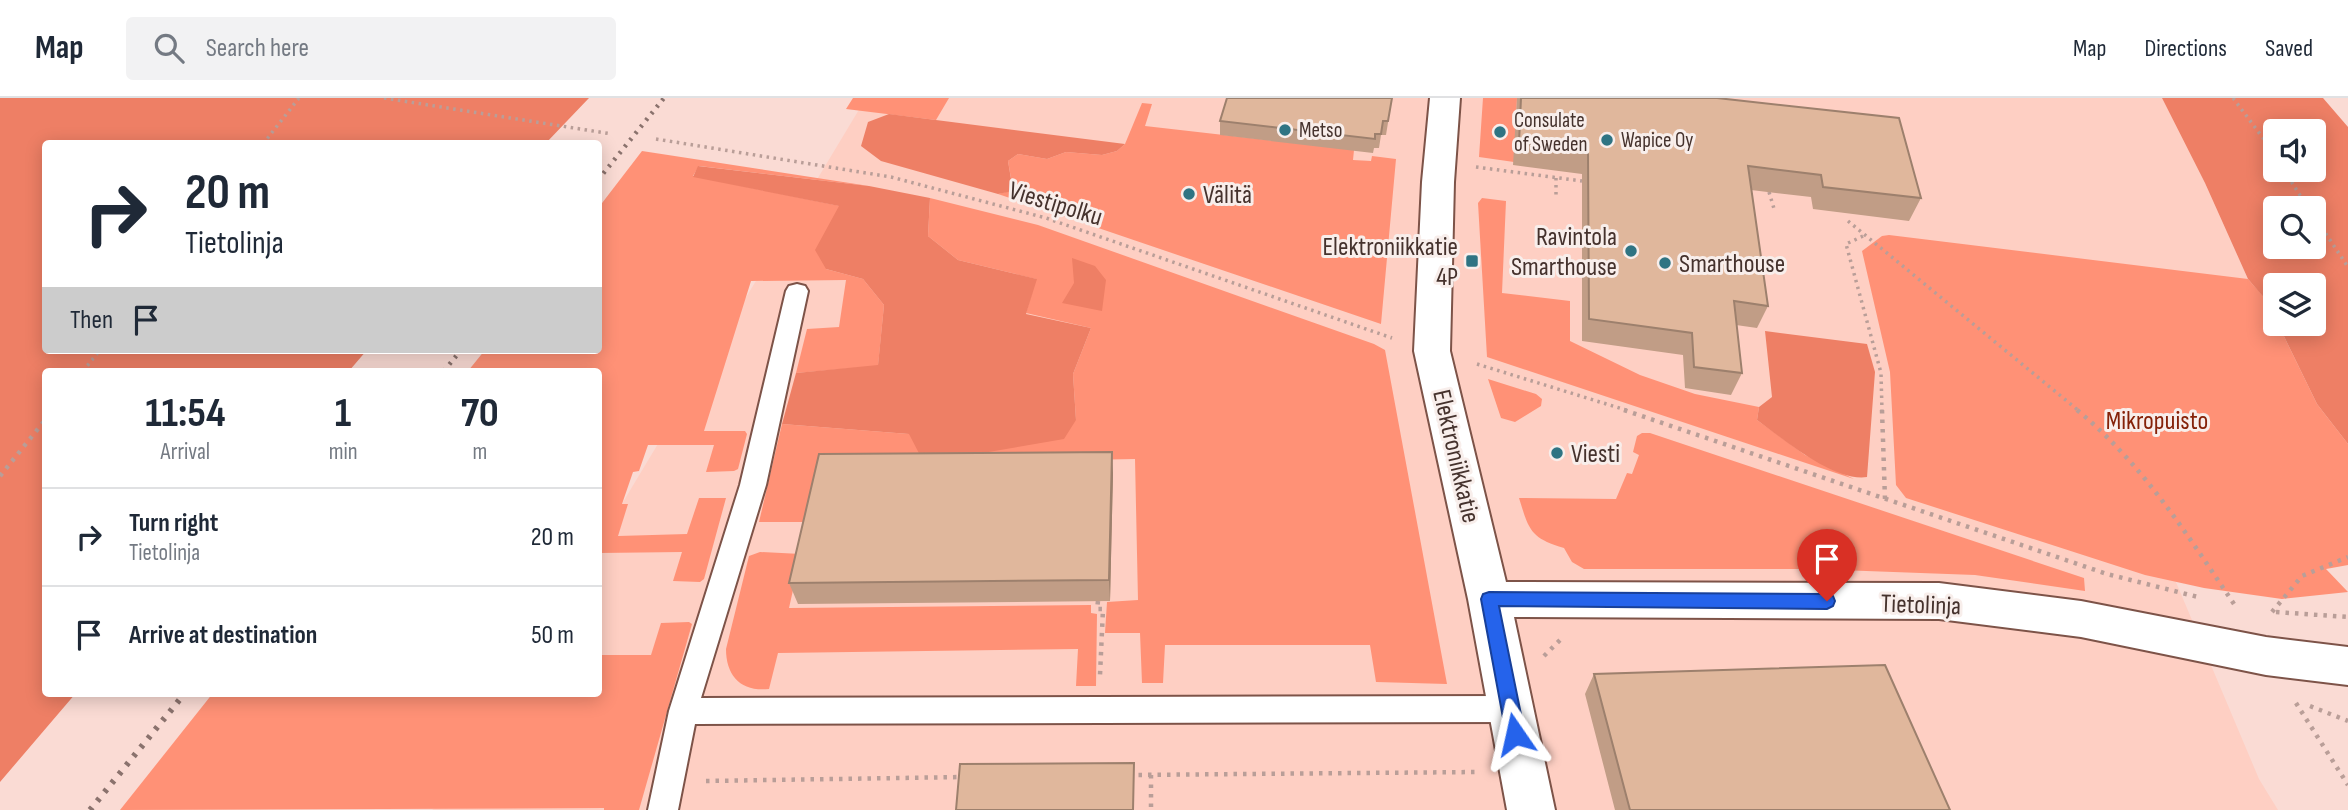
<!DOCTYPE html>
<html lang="en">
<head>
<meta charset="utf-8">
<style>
	body { margin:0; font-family:"Sofia Sans Condensed",sans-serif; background:#f2f2f3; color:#1f2937; height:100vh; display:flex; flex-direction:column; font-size:26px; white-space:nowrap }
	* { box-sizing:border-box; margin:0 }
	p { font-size:23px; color:#747a83 }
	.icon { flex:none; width:38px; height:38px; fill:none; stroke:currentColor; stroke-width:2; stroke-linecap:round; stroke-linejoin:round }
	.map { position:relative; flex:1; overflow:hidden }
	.details { position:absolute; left:42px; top:270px; width:560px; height:329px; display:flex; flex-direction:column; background:#fff; border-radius:7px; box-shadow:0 4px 18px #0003 }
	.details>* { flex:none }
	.banner { position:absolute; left:42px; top:42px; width:560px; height:214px; border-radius:7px; box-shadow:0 4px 18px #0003; background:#fff; color:#1f2937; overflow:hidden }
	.tools { position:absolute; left:2263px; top:21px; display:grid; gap:14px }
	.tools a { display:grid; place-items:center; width:63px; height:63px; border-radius:7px; background:#fff; box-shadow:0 4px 18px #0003; font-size:35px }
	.pin { position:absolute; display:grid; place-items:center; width:60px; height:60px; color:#fff; margin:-72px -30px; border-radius:50% 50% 50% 0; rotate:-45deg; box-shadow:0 0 7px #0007 }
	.pin .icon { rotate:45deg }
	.me { position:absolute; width:77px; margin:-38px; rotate:349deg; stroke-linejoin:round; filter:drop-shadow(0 0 5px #0008) }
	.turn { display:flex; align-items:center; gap:24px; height:147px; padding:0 28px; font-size:32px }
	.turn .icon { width:91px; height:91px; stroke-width:2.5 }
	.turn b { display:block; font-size:49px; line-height:60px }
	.then { display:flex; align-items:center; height:66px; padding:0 28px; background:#0003; gap:14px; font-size:26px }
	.eta { display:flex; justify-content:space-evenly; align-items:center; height:119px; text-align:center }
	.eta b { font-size:42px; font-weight:700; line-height:49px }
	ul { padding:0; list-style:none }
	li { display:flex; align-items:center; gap:21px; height:98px; padding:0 28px; border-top:2px solid #e0e1e3 }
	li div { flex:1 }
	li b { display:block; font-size:26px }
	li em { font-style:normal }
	header { display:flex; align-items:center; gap:42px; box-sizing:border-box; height:98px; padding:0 35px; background:#fff; border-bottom:2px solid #e0e1e3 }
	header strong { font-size:33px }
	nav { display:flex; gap:38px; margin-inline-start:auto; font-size:24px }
	.search { width:490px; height:63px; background:#f2f2f3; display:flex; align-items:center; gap:18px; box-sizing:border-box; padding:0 24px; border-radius:7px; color:#747a83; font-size:26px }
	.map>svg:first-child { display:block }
	.built { fill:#fecfc3 }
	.green { fill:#ff9176 }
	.forest { fill:#ee7f65; fill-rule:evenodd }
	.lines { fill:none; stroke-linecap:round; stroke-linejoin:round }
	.lane-casing { stroke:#7d5348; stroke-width:4 }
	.street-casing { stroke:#7d5348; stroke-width:4 }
	.path-far1 { stroke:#b99e98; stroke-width:3.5; stroke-dasharray:2.5 4.5; stroke-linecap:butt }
	.path { stroke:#b99e98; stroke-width:4.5; stroke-dasharray:3.5 6; stroke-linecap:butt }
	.lane { fill:#fff; fill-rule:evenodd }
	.street { fill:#fff; fill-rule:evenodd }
	.rail-far1 { stroke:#8a726d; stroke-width:4.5; stroke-dasharray:2.5 6; stroke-linecap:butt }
	.rail { stroke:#8a726d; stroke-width:6; stroke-dasharray:3.5 8; stroke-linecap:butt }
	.wall { fill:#c19d86 }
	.shaded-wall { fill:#9d806d }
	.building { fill:#e0b79c; stroke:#9d806d; stroke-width:2 }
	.route { fill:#2563eb; stroke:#184099; stroke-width:2 }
	.poi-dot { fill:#2f7483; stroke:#f8eeeb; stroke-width:2.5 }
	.labels { text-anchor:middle; stroke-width:6; stroke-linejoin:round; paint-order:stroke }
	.far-poi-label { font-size:21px; fill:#45322d; stroke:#f8eeeb; text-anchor:start }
	.poi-label { font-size:26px; fill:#45322d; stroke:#f8eeeb; text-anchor:start }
	.street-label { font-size:26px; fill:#45322d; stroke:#f8eeeb }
	.park-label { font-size:26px; fill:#852209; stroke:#f8eeeb }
</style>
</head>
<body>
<header>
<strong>Map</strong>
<div class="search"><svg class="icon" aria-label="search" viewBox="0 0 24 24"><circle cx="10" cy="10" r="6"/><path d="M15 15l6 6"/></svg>Search here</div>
<nav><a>Map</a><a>Directions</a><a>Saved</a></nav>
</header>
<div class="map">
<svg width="2348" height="712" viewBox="0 0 2348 712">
	<rect width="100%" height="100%" fill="#fadbd4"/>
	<!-- built -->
	<path class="built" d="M866,0H2162L2205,85L2248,181L2052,190L2259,681L2278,712H432L598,595L599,444Z"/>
	<!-- green -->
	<path class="green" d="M853,0H949L936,22L846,11Z
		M1483,0H1517L1514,64L1479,59Z
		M1142,5L1152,6L1145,28L1354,52L1353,62L1371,63L1372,58L1396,61L1381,226L998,96L1013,92L1008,63L1018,56L1047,61L1066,54L1102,57L1117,53L1125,46Z
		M642,53L869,88L699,68L693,78L840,108L826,171L863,181L884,207L878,268L796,275L807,231L839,229L846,182L751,183L704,333H745L747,336L738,371L734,373L706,374L714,347H648L639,373L633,374L622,406H628L618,438L687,436L699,400H726L704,481L700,484L673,483L682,454L599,455L598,273H468L485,252H598L599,109Z
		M930,100L1038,127L1374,246L1385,252L1447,586L1376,584L1370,547H1165L1163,585H1142L1140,535H1105L1107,504L1138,502L1135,361L924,365L810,424H759L782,326L909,336L1076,322L1073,276L1091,230L1026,215L1036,181L958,162L928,138Z
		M1482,100L1506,103L1502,195L1570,203V243L1640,277L1695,296L1759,309L1757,322L1805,357L1854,381L1487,259L1478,105Z
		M1889,137L2248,181C2259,194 2275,208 2275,226H2278L2317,306L2348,346V467L2326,471L2348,494L2282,501L2204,490L2145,477L1906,400L1896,387L1890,274L1862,153L1882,138Z
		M1488,281L1536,296L1542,301L1541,308L1515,324L1501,320Z
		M1642,335H1650L2084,480L2085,493L1975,477L1812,471H1584L1572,464L1564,450C1530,440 1529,432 1519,400L1616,401L1627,375L1632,376L1639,357L1633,354L1637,338Z
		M760,454L801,456L789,510L1091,507V515L1097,516L1096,588H1076L1078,551L778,555L769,591C741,594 726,578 726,551L749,458Z
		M689,524L692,526L639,712H604V710L120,712L213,595H598L599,557H651L661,525Z"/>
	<!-- forest -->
	<path class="forest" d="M0,0H589L546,45L46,46V252H367L349,273H46V595H76L0,684Z
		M2162,0H2323L2348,29V346L2317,306L2278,226H2314V187H2275V219L2266,202L2248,181L2205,85ZM2314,33V72H2275V33ZM2314,110V149H2275V110Z
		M889,16L1125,46L1117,53L1102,57L1066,54L1047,61L1018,56L1008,63L1013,93L998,96L881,63L861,48L868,24Z
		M698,68L869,88L930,100L928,138L958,162L1037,181L1026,216L1091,230L1073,276L1076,322L1064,341L924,365L909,336L782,326L796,275L878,267L884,207L863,181L826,171L815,152L839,108L693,79Z
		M1072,160L1095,168L1106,182L1102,213L1062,205L1074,185Z
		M1765,233L1867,246L1875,274L1867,379C1834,384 1783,341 1757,322L1759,309L1772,299Z"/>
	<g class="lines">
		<!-- lane casing -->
		<g class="lane-casing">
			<path id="lane" d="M797,186L805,188L808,193L766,387L701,600L1510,598L1520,602L1524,611L1520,620L1510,624L695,626L678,712H648L669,613L740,387L786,193L789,188Z"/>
		</g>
		<!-- street casing -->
		<g class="street-casing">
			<path id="street" d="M1430,0H1460L1454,84L1450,253L1506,484L1939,485L2081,503L2266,539L2348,549V587L2266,577L2081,539L1939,521L1514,519L1555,712H1507L1468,501L1414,253L1422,84Z"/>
		</g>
		<!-- path-far1 -->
		<path class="path-far1" d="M384,0L612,36
			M2233,0L2275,56
			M656,41L891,79L1046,120L1392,240
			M263,46L299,0
			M1476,69L1582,83
			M2284,72L2308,110
			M1556,80V99
			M1769,94L1775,114
			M2314,118L2348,169
			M1848,123L2079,313
			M1863,138L1846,146L1881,275L1882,313
			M1477,266L1629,313
			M83,273L100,252"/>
		<!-- path -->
		<path class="path" d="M1624,312L2107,476L2198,499
			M1882,312L1885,401
			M2077,312C2143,366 2188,438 2236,509
			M0,378L46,321
			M1098,503L1097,511H1103L1100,577
			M2272,514L2302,478L2348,459
			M2276,514L2348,519
			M1544,558L1560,542
			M2296,605L2348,687
			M2310,608L2348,623
			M1129,677L1477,674
			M1151,677V712
			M706,683L963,679"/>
		<!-- lane -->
		<use href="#lane" class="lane"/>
		<!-- street -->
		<use href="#street" class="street"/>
		<!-- rail-far1 -->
		<path class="rail-far1" d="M598,82L664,0
			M444,273L461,252"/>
		<!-- rail -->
		<path class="rail" d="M90,712L185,595"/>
	</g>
	<!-- wall -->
	<path class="wall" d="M1392,0L1386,37H1381L1379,50H1374L1373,55L1220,37V23Z
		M1517,0H1717L1921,100L1909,123L1813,111L1811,99L1751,92L1768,208L1757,230L1736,227L1742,275L1731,297L1685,290L1683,257L1582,243V76L1513,67Z
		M1113,375L1110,503L798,506L789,485Z
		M1594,576L1950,712H1615L1585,596Z"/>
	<!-- shaded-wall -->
	<path class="shaded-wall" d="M1112,354L1113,375L1110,503L1109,482Z
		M1134,665V712H1133Z"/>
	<!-- building -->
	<path class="building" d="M1227,0H1392L1388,23H1383L1381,36H1375V41L1220,23Z
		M1521,0H1717L1899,20L1921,100L1823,89L1821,77L1748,68L1768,208L1734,203L1742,275L1694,269L1692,235L1589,221L1588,54L1519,45Z
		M1112,354L1109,482L789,485L819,356Z
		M1885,567L1950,712H1630L1594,576Z
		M1134,665L1133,712H956L960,666Z"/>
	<!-- route -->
	<path class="route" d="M1489,494L1827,496L1833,498L1835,503L1833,508L1827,511L1499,508L1525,636L1522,642L1515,644L1508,642L1506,636L1481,501L1483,496Z"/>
	<!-- markers -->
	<g class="poi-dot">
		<circle cx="1285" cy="32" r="7"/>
		<circle cx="1500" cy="34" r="7"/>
		<circle cx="1607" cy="42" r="7"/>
		<circle cx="1189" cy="96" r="7"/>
		<circle cx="1631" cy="153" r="7"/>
		<rect x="1465" y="156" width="14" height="14" rx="3.5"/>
		<circle cx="1665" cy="165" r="7"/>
		<circle cx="1557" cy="355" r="7"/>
	</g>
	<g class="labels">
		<!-- far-poi labels -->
		<g class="far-poi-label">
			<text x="1514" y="29">Consulate<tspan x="1514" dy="24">of Sweden</tspan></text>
			<text x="1299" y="39">Metso</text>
			<text x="1621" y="49">Wapice Oy</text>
		</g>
		<!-- poi labels -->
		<g class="poi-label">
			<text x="1203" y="105">Välitä</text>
			<text x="1617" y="147" text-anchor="end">Ravintola<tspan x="1617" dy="30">Smarthouse</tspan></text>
			<text x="1458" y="157" text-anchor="end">Elektroniikkatie<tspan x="1458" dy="30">4P</tspan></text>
			<text x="1679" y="174">Smarthouse</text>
			<text x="1571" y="364">Viesti</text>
		</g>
		<!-- street labels -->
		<g class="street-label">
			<text transform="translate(1056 105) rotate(17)" y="9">Viestipolku</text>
			<text transform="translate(1457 358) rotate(77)" y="9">Elektroniikkatie</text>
			<text transform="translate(1921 506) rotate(2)" y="9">Tietolinja</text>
		</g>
		<!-- park labels -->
		<g class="park-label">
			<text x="2157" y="331">Mikropuisto</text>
		</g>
	</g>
</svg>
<div class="tools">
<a><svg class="icon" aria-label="sound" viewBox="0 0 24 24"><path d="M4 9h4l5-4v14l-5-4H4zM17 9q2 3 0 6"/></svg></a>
<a><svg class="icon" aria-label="search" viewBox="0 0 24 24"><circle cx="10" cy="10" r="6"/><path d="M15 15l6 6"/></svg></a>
<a><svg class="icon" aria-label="layers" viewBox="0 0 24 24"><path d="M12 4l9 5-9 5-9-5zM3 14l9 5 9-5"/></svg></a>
</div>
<div class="pin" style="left:1827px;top:503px;background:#d93025"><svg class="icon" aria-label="arrive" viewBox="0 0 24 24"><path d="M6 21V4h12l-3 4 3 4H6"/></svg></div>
<svg class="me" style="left:1515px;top:636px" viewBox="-20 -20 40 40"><path d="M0-17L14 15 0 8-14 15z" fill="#2563eb" stroke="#fff" stroke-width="4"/></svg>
<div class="banner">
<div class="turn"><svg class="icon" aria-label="right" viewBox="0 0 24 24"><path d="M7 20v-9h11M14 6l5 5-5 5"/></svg><div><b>20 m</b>Tietolinja</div></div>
<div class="then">Then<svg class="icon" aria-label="arrive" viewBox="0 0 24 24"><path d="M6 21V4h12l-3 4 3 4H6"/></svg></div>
</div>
<section class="details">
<div class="eta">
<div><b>11:54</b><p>Arrival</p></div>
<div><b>1</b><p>min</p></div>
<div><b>70</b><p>m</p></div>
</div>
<ul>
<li><svg class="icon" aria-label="right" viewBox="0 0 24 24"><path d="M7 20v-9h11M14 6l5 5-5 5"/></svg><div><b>Turn right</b><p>Tietolinja</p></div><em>20 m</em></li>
<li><svg class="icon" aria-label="arrive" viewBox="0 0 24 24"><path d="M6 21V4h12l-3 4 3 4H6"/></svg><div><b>Arrive at destination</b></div><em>50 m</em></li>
</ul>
</section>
</div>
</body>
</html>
